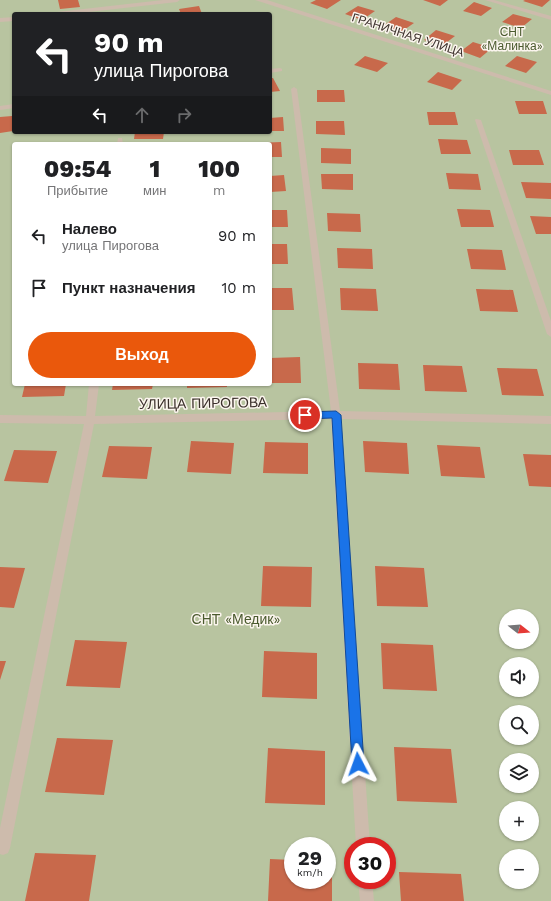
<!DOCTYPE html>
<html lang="ru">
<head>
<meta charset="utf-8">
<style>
	body { margin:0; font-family:"Work Sans",sans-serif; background:#f6f6f6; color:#202124; height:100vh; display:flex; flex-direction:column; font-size:15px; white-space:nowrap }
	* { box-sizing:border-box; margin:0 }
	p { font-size:13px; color:#757577 }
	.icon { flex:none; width:22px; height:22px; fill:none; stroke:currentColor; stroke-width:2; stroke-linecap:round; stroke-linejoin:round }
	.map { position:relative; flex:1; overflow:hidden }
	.side { position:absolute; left:12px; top:142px; width:260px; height:244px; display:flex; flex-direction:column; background:#fff; border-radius:4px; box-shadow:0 1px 3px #0004 }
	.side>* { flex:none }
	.top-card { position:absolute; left:12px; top:12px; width:260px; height:122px; border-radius:4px; box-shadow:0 1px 3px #0004; background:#202124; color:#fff; overflow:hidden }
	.needle { width:26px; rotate:107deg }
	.fabs { position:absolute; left:499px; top:609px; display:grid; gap:8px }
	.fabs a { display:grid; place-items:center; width:40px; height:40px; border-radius:50%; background:#fff; box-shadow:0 1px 3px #0004; font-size:20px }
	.speed { position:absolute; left:284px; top:837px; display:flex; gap:8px; font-size:20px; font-weight:700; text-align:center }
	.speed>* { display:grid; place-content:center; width:52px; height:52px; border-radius:50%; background:#fff; box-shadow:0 1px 3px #0004; line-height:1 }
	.speed small { font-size:10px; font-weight:400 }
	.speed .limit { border:6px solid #d22; background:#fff; color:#111 }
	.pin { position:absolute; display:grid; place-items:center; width:34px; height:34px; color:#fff; margin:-17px; border:2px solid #fff; border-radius:50%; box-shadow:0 1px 4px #0007 }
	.me { position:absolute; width:44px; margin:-22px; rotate:356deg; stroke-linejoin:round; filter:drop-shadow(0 0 3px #0008) }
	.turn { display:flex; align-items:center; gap:14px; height:84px; padding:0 16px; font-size:18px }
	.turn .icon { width:52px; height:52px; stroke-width:2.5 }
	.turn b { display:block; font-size:28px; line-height:34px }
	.lanes { display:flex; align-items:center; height:38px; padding:0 16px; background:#0003; justify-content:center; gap:20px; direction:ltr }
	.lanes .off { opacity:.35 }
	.eta { display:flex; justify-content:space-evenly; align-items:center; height:68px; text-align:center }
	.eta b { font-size:24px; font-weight:800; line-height:28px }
	.button { display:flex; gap:8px; margin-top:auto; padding:8px 16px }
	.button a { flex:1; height:46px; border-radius:24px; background:#ea580c; color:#fff; font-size:16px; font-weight:800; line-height:46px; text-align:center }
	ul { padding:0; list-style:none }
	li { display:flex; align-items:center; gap:12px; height:52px; padding:0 16px }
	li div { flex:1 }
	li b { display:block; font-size:15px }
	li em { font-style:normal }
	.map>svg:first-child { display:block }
	.green { fill:#b8c4a0; fill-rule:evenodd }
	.building { fill:#c8694b }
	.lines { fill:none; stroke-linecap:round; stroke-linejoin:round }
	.street { fill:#cdbbac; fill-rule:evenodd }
	.route { fill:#1a73e8; stroke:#114b97 }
	.labels { text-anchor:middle; stroke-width:3; stroke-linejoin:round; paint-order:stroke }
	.far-park-label { font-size:12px; fill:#4a5a2e; stroke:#fbf5ee }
	.far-street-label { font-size:12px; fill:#3b302b; stroke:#fbf5ee }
	.street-label { font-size:14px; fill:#3b302b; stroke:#fbf5ee }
	.park-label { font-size:14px; fill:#4a5a2e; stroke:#fbf5ee }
</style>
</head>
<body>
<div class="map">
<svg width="551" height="901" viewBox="0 0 551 901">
	<rect width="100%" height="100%" fill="#f4ebe1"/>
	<!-- green -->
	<path class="green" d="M0,0H551V901H0ZM14,14H270V132H14ZM14,144H270V384H14ZM506,616H532V642H506ZM506,664H532V690H506ZM506,712H532V738H506ZM506,760H532V786H506ZM506,808H532V834H506ZM293,846H327V880H293ZM353,846H387V880H353ZM506,856H532V882H506Z"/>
	<!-- building -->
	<path class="building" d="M58,0H78L80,7L60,9Z
		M316,0H341L327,9L310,3Z
		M423,0H448L440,6Z
		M525,0H550L542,7L523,1Z
		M474,2L492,8L481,16L463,11Z
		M199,6L202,14H181L179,9Z
		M358,6L375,11L362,20L345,14Z
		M513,14L532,19L521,28L502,22Z
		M396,17L414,23L401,32L383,26Z
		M436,30L455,36L442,46L424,40Z
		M473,42L492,48L480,58L461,51Z
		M365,56L388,63L377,72L354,65Z
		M517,56L537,62L526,73L505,66Z
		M438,72L462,80L452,90L427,82Z
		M270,78H273L280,91L270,92Z
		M317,90H344L345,102H317Z
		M515,101H543L547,114H519Z
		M427,112H455L458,125H429Z
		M12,116L13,131L0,133V117Z
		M283,117L284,131H270V118Z
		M316,121H344L345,135L316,134Z
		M135,132H164L163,139H134Z
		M438,139L467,140L471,154H441Z
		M281,142L282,157H270V144H255V143Z
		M321,148L351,149V164L321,163Z
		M509,150H539L544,165H513Z
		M446,173L478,174L481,190L449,189Z
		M321,174H353V190L322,189Z
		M284,175L286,191L270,192V176Z
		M521,182L551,183V199L526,198Z
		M457,209L490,210L494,227H461Z
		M270,210H287L288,227H270Z
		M327,213L360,214L361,232L328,231Z
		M530,216L551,217V234H536Z
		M270,244H287L288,264H270Z
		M337,248L372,249L373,269L338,268Z
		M467,249L502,250L506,270L471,269Z
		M270,288H292L294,310H270Z
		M340,288L376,289L378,311L341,310Z
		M476,289L513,290L518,312L480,311Z
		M300,357L301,383H270V358Z
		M358,363L398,364L400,390L359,389Z
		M423,365L462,366L467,392L425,391Z
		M497,368L537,369L544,396L502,395Z
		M25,384H66L64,396L22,397Z
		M113,384H153L152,389L112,390Z
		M187,384H227V387L187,388Z
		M191,441L234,443L231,474L187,472Z
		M363,441L407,443L409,474L365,472Z
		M265,442L308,443V474L263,473Z
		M437,445L480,447L485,478L441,476Z
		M109,446L152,447L147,479L102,477Z
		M14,450L57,451L48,483L4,481Z
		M523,454L551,455V487L529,486Z
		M263,566L312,567L311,607L261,606Z
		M375,566L424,568L428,607L377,606Z
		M0,567L25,568L14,608L0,607Z
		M75,640L127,642L120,688L66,686Z
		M381,643L433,645L437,691L383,689Z
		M264,651L317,653V699L262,697Z
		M0,661H6L0,680Z
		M57,738L113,740L104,795L45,792Z
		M394,747L451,749L457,803L397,801Z
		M268,748L325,751V805L265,803Z
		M35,853L96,855L89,901H25Z
		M270,859L293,860V880H327V862H332V901H268Z
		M399,872L461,874L464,901H401Z"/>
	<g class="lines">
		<!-- street -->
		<path class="street" d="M163,0H180L177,2L71,14H54L57,12Z
			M255,0H267L551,91V95Z
			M485,0H494L551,16V20Z
			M14,17V21L0,22V18Z
			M280,68L282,69V71L270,73V69Z
			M294,87L297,89L340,411L551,416V424L341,419L370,846H356L331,419L94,424L10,848L8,853L3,855L0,854V828L84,424L0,423V415L86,416L89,384H99L95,416L331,411L291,89Z
			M14,104V108L0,110V106Z
			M476,119L481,120L551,321V337L547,334L475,120Z
			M118,138H122L123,144H117Z
			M358,880H372L374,901H360Z"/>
	</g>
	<!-- route -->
	<path class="route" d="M336,411L341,415L364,764L362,768L358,770L354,768L352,764L332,418L305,419L301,415L305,412Z"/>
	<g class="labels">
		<!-- far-park labels -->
		<g class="far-park-label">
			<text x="512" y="36">СНТ<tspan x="512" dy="14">«Малинка»</tspan></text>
		</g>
		<!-- far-street labels -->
		<g class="far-street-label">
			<text transform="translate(408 35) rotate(18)" y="4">ГРАНИЧНАЯ УЛИЦА</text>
		</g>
		<!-- street labels -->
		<g class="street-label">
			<text transform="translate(203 403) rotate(-1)" y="5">УЛИЦА ПИРОГОВА</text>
		</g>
		<!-- park labels -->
		<g class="park-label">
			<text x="236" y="624">СНТ «Медик»</text>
		</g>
	</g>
</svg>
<div class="fabs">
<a><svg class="needle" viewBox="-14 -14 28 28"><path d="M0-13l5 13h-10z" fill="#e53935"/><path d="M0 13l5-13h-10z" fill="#757577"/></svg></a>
<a><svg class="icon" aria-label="sound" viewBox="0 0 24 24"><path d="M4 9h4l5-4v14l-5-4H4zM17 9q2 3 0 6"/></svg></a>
<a><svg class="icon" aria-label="search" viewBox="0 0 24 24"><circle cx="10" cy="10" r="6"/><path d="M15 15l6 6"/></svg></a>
<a><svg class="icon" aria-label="layers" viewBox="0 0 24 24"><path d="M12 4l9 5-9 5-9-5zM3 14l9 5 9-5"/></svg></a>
<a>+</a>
<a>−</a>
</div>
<div class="speed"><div>29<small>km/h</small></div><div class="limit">30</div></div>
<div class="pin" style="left:305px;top:415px;background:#d93025"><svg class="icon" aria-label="arrive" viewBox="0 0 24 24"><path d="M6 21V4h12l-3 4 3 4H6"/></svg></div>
<svg class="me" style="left:358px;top:764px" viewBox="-20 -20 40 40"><path d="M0-17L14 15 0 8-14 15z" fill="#1a73e8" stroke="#fff" stroke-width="4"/></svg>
<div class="top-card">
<div class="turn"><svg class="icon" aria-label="left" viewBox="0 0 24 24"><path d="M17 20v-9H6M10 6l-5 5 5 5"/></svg><div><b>90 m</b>улица Пирогова</div></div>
<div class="lanes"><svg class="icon" aria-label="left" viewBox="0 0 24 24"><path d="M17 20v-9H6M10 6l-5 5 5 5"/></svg><svg class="icon off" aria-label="ahead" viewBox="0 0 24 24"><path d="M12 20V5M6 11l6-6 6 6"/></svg><svg class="icon off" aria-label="right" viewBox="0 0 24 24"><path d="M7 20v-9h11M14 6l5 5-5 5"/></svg></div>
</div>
<section class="side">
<div class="eta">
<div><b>09:54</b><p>Прибытие</p></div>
<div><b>1</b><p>мин</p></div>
<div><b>100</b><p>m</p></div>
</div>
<ul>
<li><svg class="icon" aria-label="left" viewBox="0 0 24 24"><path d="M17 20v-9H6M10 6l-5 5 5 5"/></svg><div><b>Налево</b><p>улица Пирогова</p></div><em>90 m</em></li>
<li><svg class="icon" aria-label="arrive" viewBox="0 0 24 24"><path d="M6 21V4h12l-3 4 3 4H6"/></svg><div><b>Пункт назначения</b></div><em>10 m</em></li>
</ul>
<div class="button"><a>Выход</a></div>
</section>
</div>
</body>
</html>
